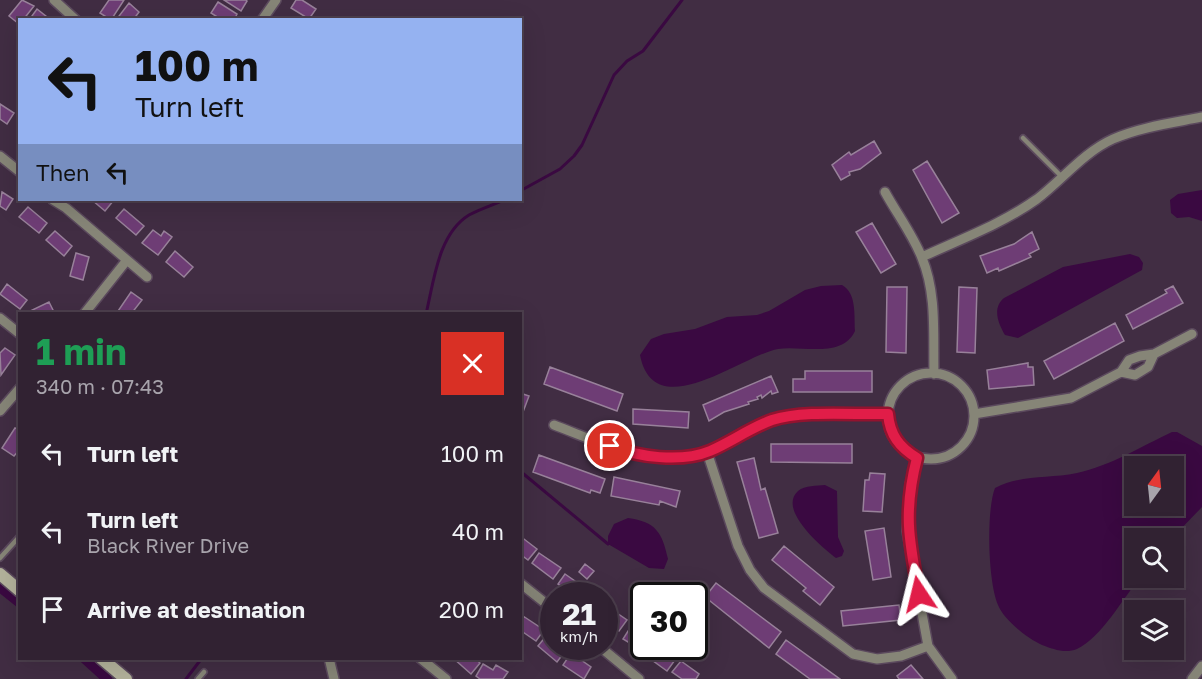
<!DOCTYPE html>
<html lang="en">
<head>
<meta charset="utf-8">
<style>
	body { margin:0; font-family:"Golos Text",sans-serif; background:#392a3a; color:#f1f3f6; height:100vh; display:flex; flex-direction:column; font-size:22px; white-space:nowrap }
	* { box-sizing:border-box; margin:0 }
	p { font-size:20px; color:#a8a4ac }
	.icon { flex:none; width:33px; height:33px; fill:none; stroke:currentColor; stroke-width:2; stroke-linecap:round; stroke-linejoin:round }
	.map { position:relative; flex:1; overflow:hidden }
	.sheet { position:absolute; left:18px; top:312px; width:504px; height:348px; display:flex; flex-direction:column; background:#312232; border-radius:0px; box-shadow:0 6px 24px #0002,0 0 0 2px #4c3f4d }
	.sheet>* { flex:none }
	.top-card { position:absolute; left:18px; top:18px; width:504px; height:183px; border-radius:0px; box-shadow:0 6px 24px #0002,0 0 0 2px #4c3f4d; background:#95b2f1; color:#111; overflow:hidden }
	.needle { width:39px; rotate:15deg }
	.fabs { position:absolute; left:1124px; top:456px; display:grid; gap:12px }
	.fabs a { display:grid; place-items:center; width:60px; height:60px; border-radius:0px; background:#312232; box-shadow:0 6px 24px #0002,0 0 0 2px #4c3f4d; font-size:30px }
	.speed { position:absolute; left:540px; top:582px; display:flex; gap:12px; font-size:30px; font-weight:700; text-align:center }
	.speed>* { display:grid; place-content:center; width:78px; height:78px; border-radius:50%; background:#312232; box-shadow:0 6px 24px #0002,0 0 0 2px #4c3f4d; line-height:1 }
	.speed small { font-size:15px; font-weight:400 }
	.speed .limit { border:3px solid #111; border-radius:9px; background:#fff; color:#111 }
	.pin { position:absolute; display:grid; place-items:center; width:51px; height:51px; color:#fff; margin:-26px; border:3px solid #fff; border-radius:50%; box-shadow:0 2px 6px #0007 }
	.me { position:absolute; width:66px; margin:-33px; rotate:350deg; stroke-linejoin:round; filter:drop-shadow(0 0 4px #0008) }
	.turn { display:flex; align-items:center; gap:21px; height:126px; padding:0 18px; font-size:27px }
	.turn .icon { width:78px; height:78px; stroke-width:2.5 }
	.turn b { display:block; font-size:42px; line-height:51px }
	.then { display:flex; align-items:center; height:57px; padding:0 18px; background:#0003; gap:12px; font-size:22px }
	.round { display:grid; place-items:center; flex:none; width:63px; height:63px; border-radius:0px; background:#392a3a }
	.overview { display:flex; align-items:center; justify-content:space-between; height:102px; padding:0 18px }
	h1 { font-size:36px; font-weight:700; line-height:45px; color:#1e9e55 }
	ul { padding:0; list-style:none }
	li { display:flex; align-items:center; gap:18px; height:78px; padding:0 18px }
	li div { flex:1 }
	li b { display:block; font-size:22px }
	li em { font-style:normal }
	.map>svg:first-child { display:block }
	.water { fill:#3a0941; fill-rule:evenodd }
	.lines { fill:none; stroke-linecap:round; stroke-linejoin:round }
	.stream { stroke:#3a0941; stroke-width:3 }
	.canal { stroke:#3a0941; stroke-width:10 }
	.building { fill:#6e3d75; stroke:#98819a; stroke-width:1.5 }
	.lane-casing { stroke:#5b495d; stroke-width:8 }
	.street-casing { stroke:#5b495d; stroke-width:12 }
	.secondary-casing { stroke:#5b495d; stroke-width:15 }
	.lane { stroke:#868577; stroke-width:4.5 }
	.street { stroke:#868577; stroke-width:9 }
	.secondary { stroke:#b3b29b; stroke-width:12 }
	.route-casing { stroke:#92132f; stroke-width:15 }
	.route { stroke:#e11d48; stroke-width:10 }
</style>
</head>
<body>
<div class="map">
<svg width="1202" height="679" viewBox="0 0 1202 679">
	<rect width="100%" height="100%" fill="#412d43"/>
	<!-- water -->
	<path class="water" d="M1202,190V221L1189,217L1177,218L1171,213L1170,200L1178,194Z
		M1130,254L1139,257L1143,263L1142,270L1018,338L1005,335C998,323 992,308 1004,298L1063,267Z
		M842,285C857,293 854,316 855,331C842,359 801,345 778,349C743,355 654,427 640,355L651,339L664,334L695,329L727,317L757,315L769,311L805,290L821,286Z
		M1172,432H1177L1202,446V507L1172,538H1134V578H1140C1123,598 1101,638 1077,649C1065,654 1053,649 1042,645C1027,638 1004,620 998,605C988,582 986,511 995,488C1022,474 1048,479 1077,473C1110,466 1142,446 1172,432ZM1173,466V506H1134V466Z
		M825,485L837,491L838,537L844,551L842,556L836,558C823,548 777,510 798,491C805,485 817,486 825,485Z
		M628,518C656,522 662,532 668,559L664,569L649,568L608,544V536L614,524Z"/>
	<g class="lines">
		<!-- stream -->
		<path class="stream" d="M520,191L560,169L574,156L582,145L614,75L627,61L643,51L682,0
			M426,314C434,281 438,234 469,215C480,209 493,205 504,200
			M520,471L608,544
			M186,679L202,658"/>
		<!-- canal -->
		<path class="canal" d="M0,587L20,603
			M84,658L107,679"/>
	</g>
	<!-- building -->
	<path class="building" d="M22,0L34,6L23,20H20L19,24L9,16Z
		M109,0H124L111,20L100,13Z
		M224,0H246L247,1L241,11Z
		M296,0H302L316,9L309,19L291,8Z
		M218,2L237,14L234,20H222L211,13Z
		M129,3L139,12L133,20H116Z
		M37,9L47,17L45,20H29Z
		M0,104L14,113L7,124L0,119Z
		M874,141L881,153L860,169L849,172L850,175L841,180L832,165L849,152L851,155Z
		M927,161L959,213L942,223L913,170Z
		M2,192L13,199L6,210L0,206Z
		M92,200H114L105,211Z
		M28,207L47,223L39,233L19,217Z
		M124,209L144,226L136,235L116,218Z
		M872,223L896,264L881,273L856,232Z
		M153,230L161,236L164,231L172,237L158,255L142,243Z
		M55,231L72,246L64,256L46,240Z
		M1032,232L1039,249L1029,254L1031,257L999,271L998,268L987,273L980,256L1014,244Z
		M175,251L193,267L184,277L166,262Z
		M76,253L89,257L83,280L70,276Z
		M7,284L27,300L20,309L0,294Z
		M1173,286L1183,303L1133,329L1126,315L1167,293L1165,290Z
		M887,287H907L906,353L886,352Z
		M959,287L977,288L975,353L957,352Z
		M131,292L142,300L131,314H116Z
		M49,302L55,314H29L28,312Z
		M1115,323L1124,341L1054,379L1044,361Z
		M5,348L15,355L1,375L0,353Z
		M1028,363V367H1033L1034,385L989,389L987,370Z
		M550,367L623,394L617,411L544,384Z
		M805,371H872V392H793V379H805Z
		M771,376L778,392L772,394L771,391L762,398L761,395L757,397L758,399L748,402L749,404L724,412L709,421L703,405Z
		M520,393L529,396L520,420Z
		M633,409L689,412L688,428L633,424Z
		M15,428L20,430V449L14,456L2,448Z
		M771,444H852V463L771,462Z
		M539,455L605,479L600,493L591,490L590,493L533,472Z
		M754,458L761,490L765,488L778,533L759,538L737,462Z
		M870,473L885,474L882,512L863,511L865,480H869Z
		M614,477L680,491L676,507L660,501L659,505L611,496Z
		M884,528L891,577L873,580L865,531Z
		M520,536L537,549L528,560L520,554Z
		M784,546L834,587L820,605L803,591L806,588L772,560Z
		M539,553L561,568L553,579L532,563Z
		M585,564L594,571L587,579L579,572Z
		M565,574L582,586L575,596L558,584Z
		M716,583L781,632L769,648L705,597Z
		M899,605L901,620L843,626L841,611Z
		M608,607L627,620L619,631L604,620Z
		M523,616L544,630L536,641L520,630Z
		M630,628L644,635V646H646L643,651L623,639Z
		M547,635L554,640V646H562L566,650L557,662L538,646Z
		M786,640L840,679H810L776,654Z
		M652,646L660,649L664,646L672,652L669,656L675,660L667,671L645,655Z
		M571,653L591,667L584,679L563,665Z
		M453,658H474L480,663L471,674Z
		M681,661L699,674L696,679H682L672,672Z
		M483,664L493,670L496,665L508,672L503,679H480L476,676Z
		M911,665L923,679H899L897,676Z"/>
	<g class="lines">
		<!-- lane casing -->
		<g class="lane-casing">
			<path id="lane" d="M1023,138L1062,177
				M0,558L20,536
				M198,679L204,672"/>
		</g>
		<!-- street casing -->
		<g class="street-casing">
			<path id="street" d="M54,0L76,20
				M262,20L276,0
				M0,156L20,172
				M885,192C897,214 913,235 922,258C937,294 933,335 934,374
				M53,200L66,208L147,277
				M922,257C961,239 1002,224 1037,199C1062,180 1084,152 1113,139C1141,127 1172,123 1202,117
				M84,314L127,260
				M0,318L20,334
				M1121,372L1135,375L1148,367L1154,354
				M888 416a43 43 0 1 1 86 0a43 43 0 1 1-86 0Z
				M0,411L20,388
				M974,414L1071,398L1121,372L1129,360L1140,356L1154,354L1192,334
				M554,425C602,443 656,471 708,452C731,444 751,426 774,420C809,410 851,415 888,414
				M707,452L738,546L750,570L764,588L853,654L877,659L901,656L928,646
				M917,458L910,485L907,531L928,646L952,679
				M520,583L554,610
				M599,646L639,679
				M329,658L334,679
				M420,658L446,679
				M1192,679L1202,666"/>
		</g>
		<!-- secondary casing -->
		<g class="secondary-casing">
			<path id="secondary" d="M0,574L20,591
				M101,658L126,679"/>
		</g>
		<!-- lane -->
		<use href="#lane" class="lane"/>
		<!-- street -->
		<use href="#street" class="street"/>
		<!-- secondary -->
		<use href="#secondary" class="secondary"/>
	</g>
	<g class="lines">
		<!-- route casing -->
		<g class="route-casing">
			<path id="route" d="M610,446C638,457 681,463 710,451C731,442 750,428 772,420C803,410 854,415 888,414C890,435 899,447 917,458C903,512 909,541 919,594"/>
		</g>
		<!-- route -->
		<use href="#route" class="route"/>
	</g>
</svg>
<div class="fabs">
<a><svg class="needle" viewBox="-14 -14 28 28"><path d="M0-13l5 13h-10z" fill="#e53935"/><path d="M0 13l5-13h-10z" fill="#a8a4ac"/></svg></a>
<a><svg class="icon" aria-label="search" viewBox="0 0 24 24"><circle cx="10" cy="10" r="6"/><path d="M15 15l6 6"/></svg></a>
<a><svg class="icon" aria-label="layers" viewBox="0 0 24 24"><path d="M12 4l9 5-9 5-9-5zM3 14l9 5 9-5"/></svg></a>
</div>
<div class="speed"><div>21<small>km/h</small></div><div class="limit">30</div></div>
<div class="pin" style="left:610px;top:446px;background:#d93025"><svg class="icon" aria-label="arrive" viewBox="0 0 24 24"><path d="M6 21V4h12l-3 4 3 4H6"/></svg></div>
<svg class="me" style="left:919px;top:594px" viewBox="-20 -20 40 40"><path d="M0-17L14 15 0 8-14 15z" fill="#e11d48" stroke="#fff" stroke-width="4"/></svg>
<div class="top-card">
<div class="turn"><svg class="icon" aria-label="left" viewBox="0 0 24 24"><path d="M17 20v-9H6M10 6l-5 5 5 5"/></svg><div><b>100 m</b>Turn left</div></div>
<div class="then">Then<svg class="icon" aria-label="left" viewBox="0 0 24 24"><path d="M17 20v-9H6M10 6l-5 5 5 5"/></svg></div>
</div>
<section class="sheet">
<div class="overview"><div><h1>1 min</h1><p>340 m · 07:43</p></div><a class="round" style="background:#d93025;color:#fff"><svg class="icon" aria-label="close" viewBox="0 0 24 24"><path d="M6 6l12 12M18 6L6 18"/></svg></a></div>
<ul>
<li><svg class="icon" aria-label="left" viewBox="0 0 24 24"><path d="M17 20v-9H6M10 6l-5 5 5 5"/></svg><div><b>Turn left</b></div><em>100 m</em></li>
<li><svg class="icon" aria-label="left" viewBox="0 0 24 24"><path d="M17 20v-9H6M10 6l-5 5 5 5"/></svg><div><b>Turn left</b><p>Black River Drive</p></div><em>40 m</em></li>
<li><svg class="icon" aria-label="arrive" viewBox="0 0 24 24"><path d="M6 21V4h12l-3 4 3 4H6"/></svg><div><b>Arrive at destination</b></div><em>200 m</em></li>
</ul>
</section>
</div>
</body>
</html>
